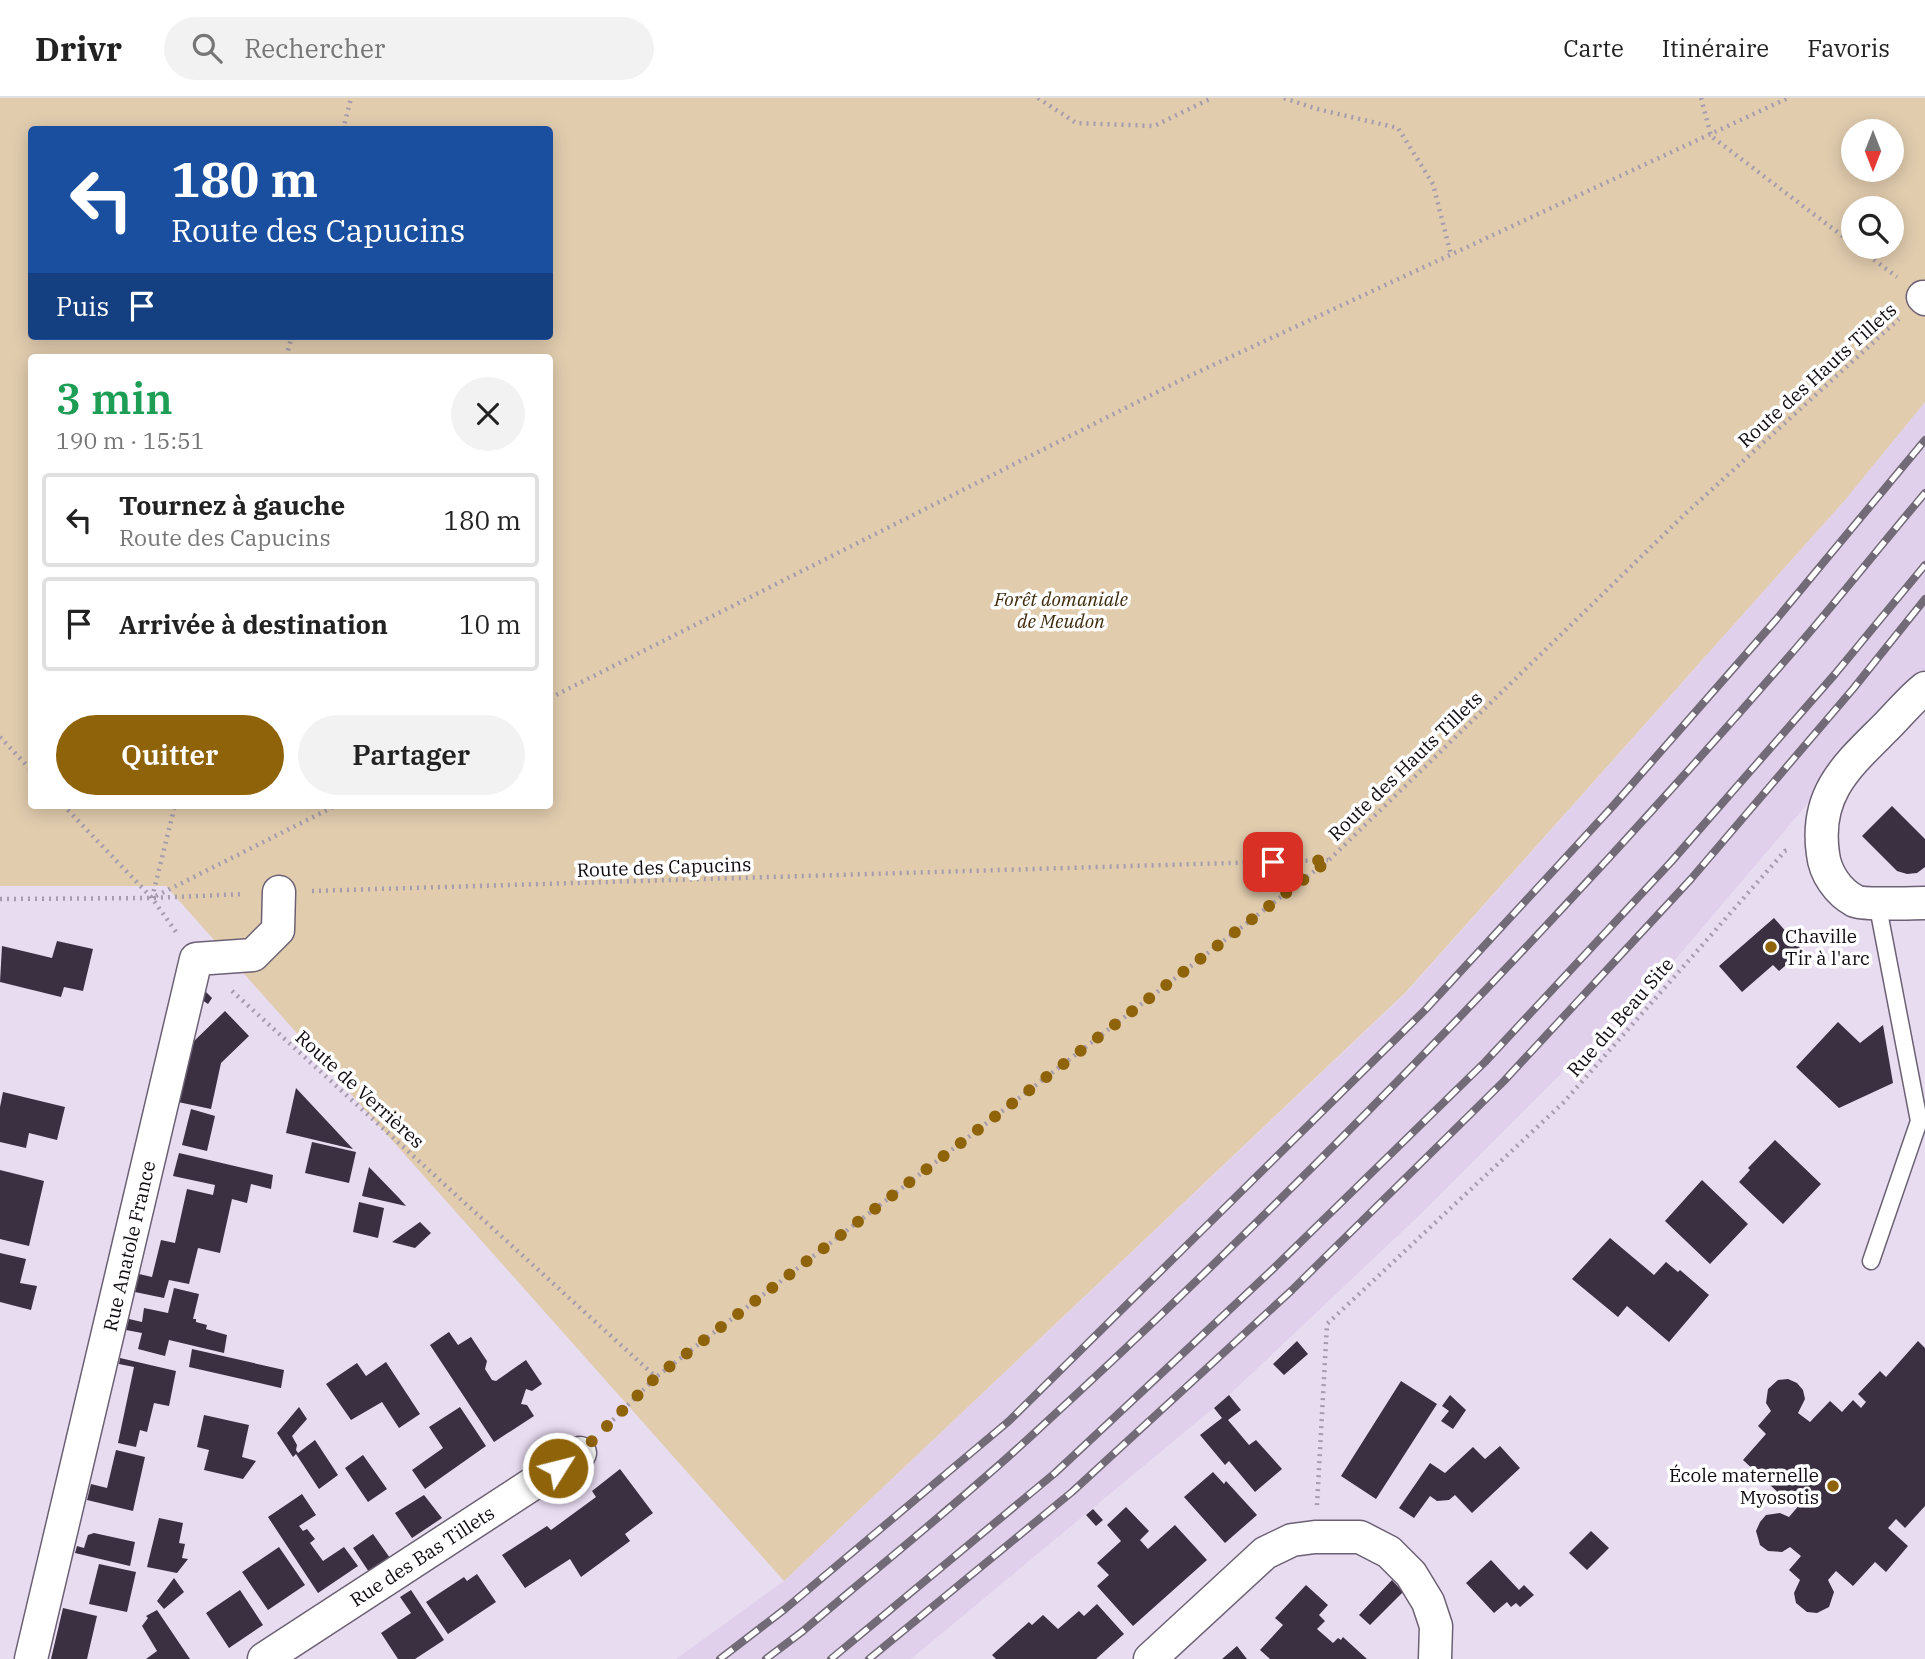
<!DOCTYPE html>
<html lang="fr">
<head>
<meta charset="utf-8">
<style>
	body { margin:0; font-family:"IBM Plex Serif",serif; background:#f2f2f2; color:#222; height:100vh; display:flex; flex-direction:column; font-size:26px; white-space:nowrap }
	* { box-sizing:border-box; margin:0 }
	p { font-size:23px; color:#767676 }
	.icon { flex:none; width:38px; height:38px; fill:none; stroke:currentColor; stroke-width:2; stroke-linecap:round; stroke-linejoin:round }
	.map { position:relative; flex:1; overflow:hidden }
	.drawer { position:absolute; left:28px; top:256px; width:525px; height:455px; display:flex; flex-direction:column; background:#fff; border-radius:7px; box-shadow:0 4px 18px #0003 }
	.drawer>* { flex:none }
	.top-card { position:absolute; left:28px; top:28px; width:525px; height:214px; border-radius:7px; box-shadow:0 4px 18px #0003; background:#1a4fa0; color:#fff; overflow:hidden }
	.needle { width:46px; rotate:180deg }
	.fabs { position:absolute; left:1841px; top:21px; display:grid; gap:14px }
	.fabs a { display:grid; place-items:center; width:63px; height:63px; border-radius:50%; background:#fff; box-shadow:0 4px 18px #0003; font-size:35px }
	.pin { position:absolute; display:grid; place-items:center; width:60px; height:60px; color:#fff; margin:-30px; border-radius:14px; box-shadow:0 4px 10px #0006 }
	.me { position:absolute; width:77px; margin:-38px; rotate:54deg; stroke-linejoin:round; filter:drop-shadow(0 0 5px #0008) }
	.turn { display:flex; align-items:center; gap:24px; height:147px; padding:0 28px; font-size:32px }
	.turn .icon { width:91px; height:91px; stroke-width:2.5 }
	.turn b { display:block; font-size:49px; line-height:60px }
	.then { display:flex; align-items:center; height:66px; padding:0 28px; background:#0003; gap:14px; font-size:26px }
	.round { display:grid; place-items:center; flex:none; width:74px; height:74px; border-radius:37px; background:#f2f2f2 }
	.head { display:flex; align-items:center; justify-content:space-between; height:119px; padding:0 28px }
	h1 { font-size:42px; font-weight:600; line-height:52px; color:#1e9e55 }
	.action { display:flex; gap:14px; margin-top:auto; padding:14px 28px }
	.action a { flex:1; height:80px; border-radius:42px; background:#8f630a; color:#fff; font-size:28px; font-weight:600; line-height:80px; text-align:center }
	.action a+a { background:#f2f2f2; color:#222 }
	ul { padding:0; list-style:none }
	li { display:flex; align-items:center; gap:21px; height:94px; margin:0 14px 10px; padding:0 14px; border:4px solid #e0e0e0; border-radius:7px }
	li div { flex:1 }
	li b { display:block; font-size:26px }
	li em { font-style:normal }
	header { display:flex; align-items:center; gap:42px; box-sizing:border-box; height:98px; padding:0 35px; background:#fff; border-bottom:2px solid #e0e0e0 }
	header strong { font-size:33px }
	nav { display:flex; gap:38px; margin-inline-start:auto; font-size:24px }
	.search { width:490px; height:63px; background:#f2f2f2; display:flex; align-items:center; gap:18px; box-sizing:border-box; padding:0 24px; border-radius:38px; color:#767676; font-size:26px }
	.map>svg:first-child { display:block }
	.built { fill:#e0d0eb }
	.green { fill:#e1ccae; fill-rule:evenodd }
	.building { fill:#3a3041 }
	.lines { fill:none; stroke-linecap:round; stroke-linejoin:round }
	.lane-casing { stroke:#6c6174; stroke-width:19 }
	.street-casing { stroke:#6c6174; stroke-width:35 }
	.path { stroke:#a69cad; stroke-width:4.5; stroke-dasharray:2 5; stroke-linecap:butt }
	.lane { stroke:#fff; stroke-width:16 }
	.street { stroke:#fff; stroke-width:32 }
	.rail-casing { stroke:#726a77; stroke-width:8 }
	.rail { stroke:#fff; stroke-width:5; stroke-dasharray:16; stroke-linecap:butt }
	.route { stroke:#8f630a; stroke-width:12; stroke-dasharray:0 21.6 }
	.poi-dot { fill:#8f630a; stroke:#fff; stroke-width:2.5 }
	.labels { text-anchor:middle; stroke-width:7; stroke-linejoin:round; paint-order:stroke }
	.street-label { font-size:19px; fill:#0f0b11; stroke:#fff }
	.park-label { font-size:19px; font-style:italic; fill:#3f2c0e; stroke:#fff }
	.poi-label { font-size:19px; fill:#0f0b11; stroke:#fff; text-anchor:start }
</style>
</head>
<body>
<header>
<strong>Drivr</strong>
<div class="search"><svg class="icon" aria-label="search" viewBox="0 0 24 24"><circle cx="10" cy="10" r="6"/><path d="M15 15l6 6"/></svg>Rechercher</div>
<nav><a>Carte</a><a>Itinéraire</a><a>Favoris</a></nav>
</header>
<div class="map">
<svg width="1925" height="1561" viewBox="0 0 1925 1561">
	<rect width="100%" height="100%" fill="#e8dcf1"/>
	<!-- built -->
	<path class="built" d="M1925,304V571L1899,598L1674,863L1427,1110L1229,1297L911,1561H676L784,1483L1405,896L1845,402Z"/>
	<!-- green -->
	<path class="green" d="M0,0H1925V304L1845,402L1405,895L784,1483L166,788H0ZM32,32H550V238H32ZM1853,33H1892V72H1853ZM1853,110H1892V149H1853ZM32,259H550V707H32Z"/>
	<!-- building -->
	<path class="building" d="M1892,708L1925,741V769L1917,775L1907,776L1897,773L1862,738Z
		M1774,820L1803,853L1779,873L1773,867L1742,894L1719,868Z
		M57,843L93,851L83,893L64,889L61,899L0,884L2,848L52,860Z
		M204,892L212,900L208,906L202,902Z
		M225,913L249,938L221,965L211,1011L178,1004L191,946Z
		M1838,924L1860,945L1883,927L1893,985L1839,1010L1796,969Z
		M296,990L353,1051L286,1035Z
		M3,994L65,1009L57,1042L29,1035L26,1050L0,1044V1009Z
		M191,1011L215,1018L207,1053L182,1047Z
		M1775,1042L1821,1086L1783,1126L1739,1084L1750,1072L1748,1070Z
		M312,1044L356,1054L349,1085L305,1075Z
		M179,1055L273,1077L271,1091L251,1086L247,1105L232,1101L220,1155L198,1150L189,1186L169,1182L164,1200L135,1194L139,1176L152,1179L161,1142L175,1145L187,1091L213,1097L215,1087L173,1078Z
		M369,1069L399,1100L406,1108L362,1098Z
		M0,1072L44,1083L29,1148L0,1141Z
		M1702,1082L1748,1126L1710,1166L1665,1123Z
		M359,1104L384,1110L378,1140L353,1134Z
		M420,1124L431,1135L415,1150L392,1144Z
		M1610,1140L1654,1177L1666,1164L1678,1174L1680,1172L1709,1197L1669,1244L1627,1208L1618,1219L1572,1181Z
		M0,1155L26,1161L20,1185L37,1188L31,1212L0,1204Z
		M174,1190L199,1196L193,1221H196V1224L207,1227L206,1231L227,1237L224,1255L169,1242L165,1258L138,1251L142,1235L126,1232L129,1221L142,1224L144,1210L168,1215Z
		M449,1234L458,1247L471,1239L487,1263L485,1271L492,1282L496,1283L526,1262L542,1286L532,1293L526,1291L521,1306L527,1307L534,1318L494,1344L430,1247Z
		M1297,1243L1308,1256L1284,1277L1273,1266Z
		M1918,1243L1925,1250V1408L1905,1430L1896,1421L1888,1430L1908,1448L1886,1474L1875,1464L1853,1488L1836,1473L1828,1482L1834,1494L1829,1509L1817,1515L1807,1514L1796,1505L1794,1495L1800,1482L1789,1472L1801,1458L1790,1449L1782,1454L1768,1453L1760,1447L1756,1433L1760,1424L1766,1417L1780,1415L1789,1419L1801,1405L1787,1393L1782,1398L1743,1362L1766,1336L1758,1328L1771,1313L1766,1305L1768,1291L1778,1282L1788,1281L1797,1285L1803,1292L1805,1301L1798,1315L1810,1324L1830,1303L1842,1314L1853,1302L1861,1310L1866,1304L1858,1296L1880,1273L1886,1279Z
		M192,1251L284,1272L281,1290L189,1269Z
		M120,1260L176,1273L169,1308L154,1305L147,1334L140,1332L136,1349L118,1345L134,1269L119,1266Z
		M386,1264L420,1316L399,1330L382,1304L351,1322L326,1286L357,1265L366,1278Z
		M1401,1283L1437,1306L1376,1401L1341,1378Z
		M1229,1297L1241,1312L1228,1322L1249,1347L1256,1342L1282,1371L1255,1394L1229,1363L1225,1367L1200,1337L1222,1320L1214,1310Z
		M1450,1297L1466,1312L1453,1331L1441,1323L1449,1313L1442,1308Z
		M299,1309L307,1321L292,1338L297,1347L296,1352L298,1355L315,1342L338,1377L319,1391L296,1356L293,1359L277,1335Z
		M460,1309L486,1348L425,1391L412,1372L443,1350L429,1329Z
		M204,1317L249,1327L242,1359L256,1363L243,1381L204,1372L209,1352L197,1349Z
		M1500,1348L1520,1370L1472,1415L1455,1397L1449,1402L1437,1403L1430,1398L1414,1420L1399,1410L1430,1365L1445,1375L1473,1349L1485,1361Z
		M116,1352L145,1359L133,1413L87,1402L91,1386L107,1390Z
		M363,1357L387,1391L368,1404L345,1370Z
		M620,1371L653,1415L625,1436L630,1443L581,1479L570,1461L525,1490L502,1457L547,1428L551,1432L596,1399L592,1393Z
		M1213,1374L1224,1386L1226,1383L1257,1417L1225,1445L1184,1399Z
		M302,1396L316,1417L299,1428L303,1433L307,1431L315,1441L310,1445L323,1463L344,1449L358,1468L318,1495L268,1419Z
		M424,1397L442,1420L412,1440L395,1415Z
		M1126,1409L1149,1433L1140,1442L1148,1451L1175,1427L1207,1462L1133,1528L1097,1488L1109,1477L1097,1465L1121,1443L1107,1427Z
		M1093,1411L1103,1422L1096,1428L1086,1417Z
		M159,1420L183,1425L179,1445L185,1446L182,1460L188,1461L177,1475L147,1469Z
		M1591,1433L1609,1450L1587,1472L1569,1455Z
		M94,1435L135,1444L130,1468L75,1455L77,1448L84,1450L88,1437Z
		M373,1436L390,1460L369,1474L353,1450Z
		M279,1449L305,1487L268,1512L242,1474Z
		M1491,1462L1519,1492L1524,1487L1534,1497L1520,1509L1516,1505L1511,1509L1507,1504L1494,1515L1466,1485Z
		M99,1466L136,1474L127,1514L89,1506Z
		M477,1476L496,1504L448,1536L426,1504L464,1479L467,1483Z
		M174,1480L184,1494L164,1511L157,1503Z
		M1392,1482L1403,1494L1370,1527L1359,1517Z
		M1306,1487L1328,1507L1319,1517L1325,1523L1317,1531L1333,1545L1338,1540L1341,1542L1343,1539L1367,1561H1270L1260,1552L1283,1527L1275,1520Z
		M240,1492L263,1527L229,1550L206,1515Z
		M411,1492L444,1542L415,1561H398L381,1535L411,1515L400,1499Z
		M1097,1506L1124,1536L1096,1561H996L992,1557L1029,1524L1032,1527L1043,1517L1058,1531L1079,1513L1084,1518Z
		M63,1510L97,1518L87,1561H51Z
		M157,1512L190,1561H146L157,1553L142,1528L148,1520L146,1518Z
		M1237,1548L1247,1561H1222Z"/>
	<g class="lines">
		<!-- lane casing -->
		<g class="lane-casing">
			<path id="lane" d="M1871,1163L1919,1023L1877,804"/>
		</g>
		<!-- street casing -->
		<g class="street-casing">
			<path id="street" d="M1923,199L1925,201
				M1925,590C1911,601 1900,615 1887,628C1848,667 1814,695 1823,756C1825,775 1838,794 1855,803C1864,807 1912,805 1925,805
				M31,1561L196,861L253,857L278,832L279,794
				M264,1561L580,1355
				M1150,1561L1265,1455L1292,1442L1315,1439H1360L1389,1454L1411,1476L1428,1504L1436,1528L1435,1561"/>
		</g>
		<!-- path -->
		<path class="path" d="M1038,0L1076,25L1154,28L1212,0
			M1284,0L1317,11L1398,30L1433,86L1451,157
			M1701,0L1711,38L1853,146
			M343,32L351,0
			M1857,149L1897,179
			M286,259L292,238
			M550,600L1183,281L1788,0
			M0,639L32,673
			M63,707L152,800L176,834
			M312,793L1328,762
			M156,798L337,707
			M152,800L175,707
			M0,801L152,800L244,796
			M232,893L656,1279
			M603,1332L656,1279L1329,762L1685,416L1899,221
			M1317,1407L1327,1226L1564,1004L1785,753L1789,752"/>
		<!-- lane -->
		<use href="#lane" class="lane"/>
		<!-- street -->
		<use href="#street" class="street"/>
		<!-- rail casing -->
		<g class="rail-casing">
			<path id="rail" d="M720,1561L785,1511L1009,1323L1426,911L1613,708L1775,523L1925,342
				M766,1561L803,1533C878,1469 956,1407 1029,1340C1300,1092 1556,827 1797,549C1840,499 1882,446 1925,395
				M831,1561L1055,1375L1273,1171L1485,964L1671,764L1835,576L1925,467
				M869,1561L1072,1394L1292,1192L1504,983L1691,781L1853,591L1925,501"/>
		</g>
		<!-- rail -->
		<use href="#rail" class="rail"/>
	</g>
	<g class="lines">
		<!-- route -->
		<path class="route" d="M558,1370L580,1355L656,1279L1329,762L1273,764"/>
	</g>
	<!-- markers -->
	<g class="poi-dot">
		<circle cx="1771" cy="849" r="7"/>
		<circle cx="1833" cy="1388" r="7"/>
	</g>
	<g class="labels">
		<!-- street labels -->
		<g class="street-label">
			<text transform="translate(1817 277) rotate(-42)" y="7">Route des Hauts Tillets</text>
			<text transform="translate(1405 668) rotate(-44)" y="7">Route des Hauts Tillets</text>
			<text transform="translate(664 769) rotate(-2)" y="7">Route des Capucins</text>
			<text transform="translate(1620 919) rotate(-49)" y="7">Rue du Beau Site</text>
			<text transform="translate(360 991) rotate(42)" y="7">Route de Verrières</text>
			<text transform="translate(129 1148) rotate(-77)" y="7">Rue Anatole France</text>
			<text transform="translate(422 1458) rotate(-33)" y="7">Rue des Bas Tillets</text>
		</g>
		<!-- park labels -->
		<g class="park-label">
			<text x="1061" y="508">Forêt domaniale<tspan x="1061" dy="22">de Meudon</tspan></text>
		</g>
		<!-- poi labels -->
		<g class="poi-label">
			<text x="1785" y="845">Chaville<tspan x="1785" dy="22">Tir à l'arc</tspan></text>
			<text x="1819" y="1384" text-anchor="end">École maternelle<tspan x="1819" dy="22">Myosotis</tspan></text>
		</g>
	</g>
</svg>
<div class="fabs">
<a><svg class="needle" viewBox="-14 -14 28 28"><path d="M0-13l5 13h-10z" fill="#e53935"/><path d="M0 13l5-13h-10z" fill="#767676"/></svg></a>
<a><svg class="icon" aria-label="search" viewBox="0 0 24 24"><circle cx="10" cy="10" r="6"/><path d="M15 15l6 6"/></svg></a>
</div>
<div class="pin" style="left:1273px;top:764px;background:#d93025"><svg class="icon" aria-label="arrive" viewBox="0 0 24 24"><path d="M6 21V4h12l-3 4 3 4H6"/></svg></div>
<svg class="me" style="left:558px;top:1370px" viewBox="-20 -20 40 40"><circle r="17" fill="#8f630a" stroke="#fff" stroke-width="3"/><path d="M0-11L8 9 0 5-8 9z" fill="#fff"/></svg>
<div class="top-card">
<div class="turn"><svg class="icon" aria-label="left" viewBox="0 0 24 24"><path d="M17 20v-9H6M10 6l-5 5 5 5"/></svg><div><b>180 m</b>Route des Capucins</div></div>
<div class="then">Puis<svg class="icon" aria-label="arrive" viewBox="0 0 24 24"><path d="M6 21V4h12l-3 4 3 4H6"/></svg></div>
</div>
<section class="drawer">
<div class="head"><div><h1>3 min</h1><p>190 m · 15:51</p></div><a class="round"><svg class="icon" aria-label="close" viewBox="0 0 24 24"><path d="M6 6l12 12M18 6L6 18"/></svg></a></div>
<ul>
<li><svg class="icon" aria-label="left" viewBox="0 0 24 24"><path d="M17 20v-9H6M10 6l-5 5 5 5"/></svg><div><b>Tournez à gauche</b><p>Route des Capucins</p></div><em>180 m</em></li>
<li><svg class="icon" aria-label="arrive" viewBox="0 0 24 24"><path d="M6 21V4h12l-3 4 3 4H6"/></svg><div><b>Arrivée à destination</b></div><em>10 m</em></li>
</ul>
<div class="action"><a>Quitter</a><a>Partager</a></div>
</section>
</div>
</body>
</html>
